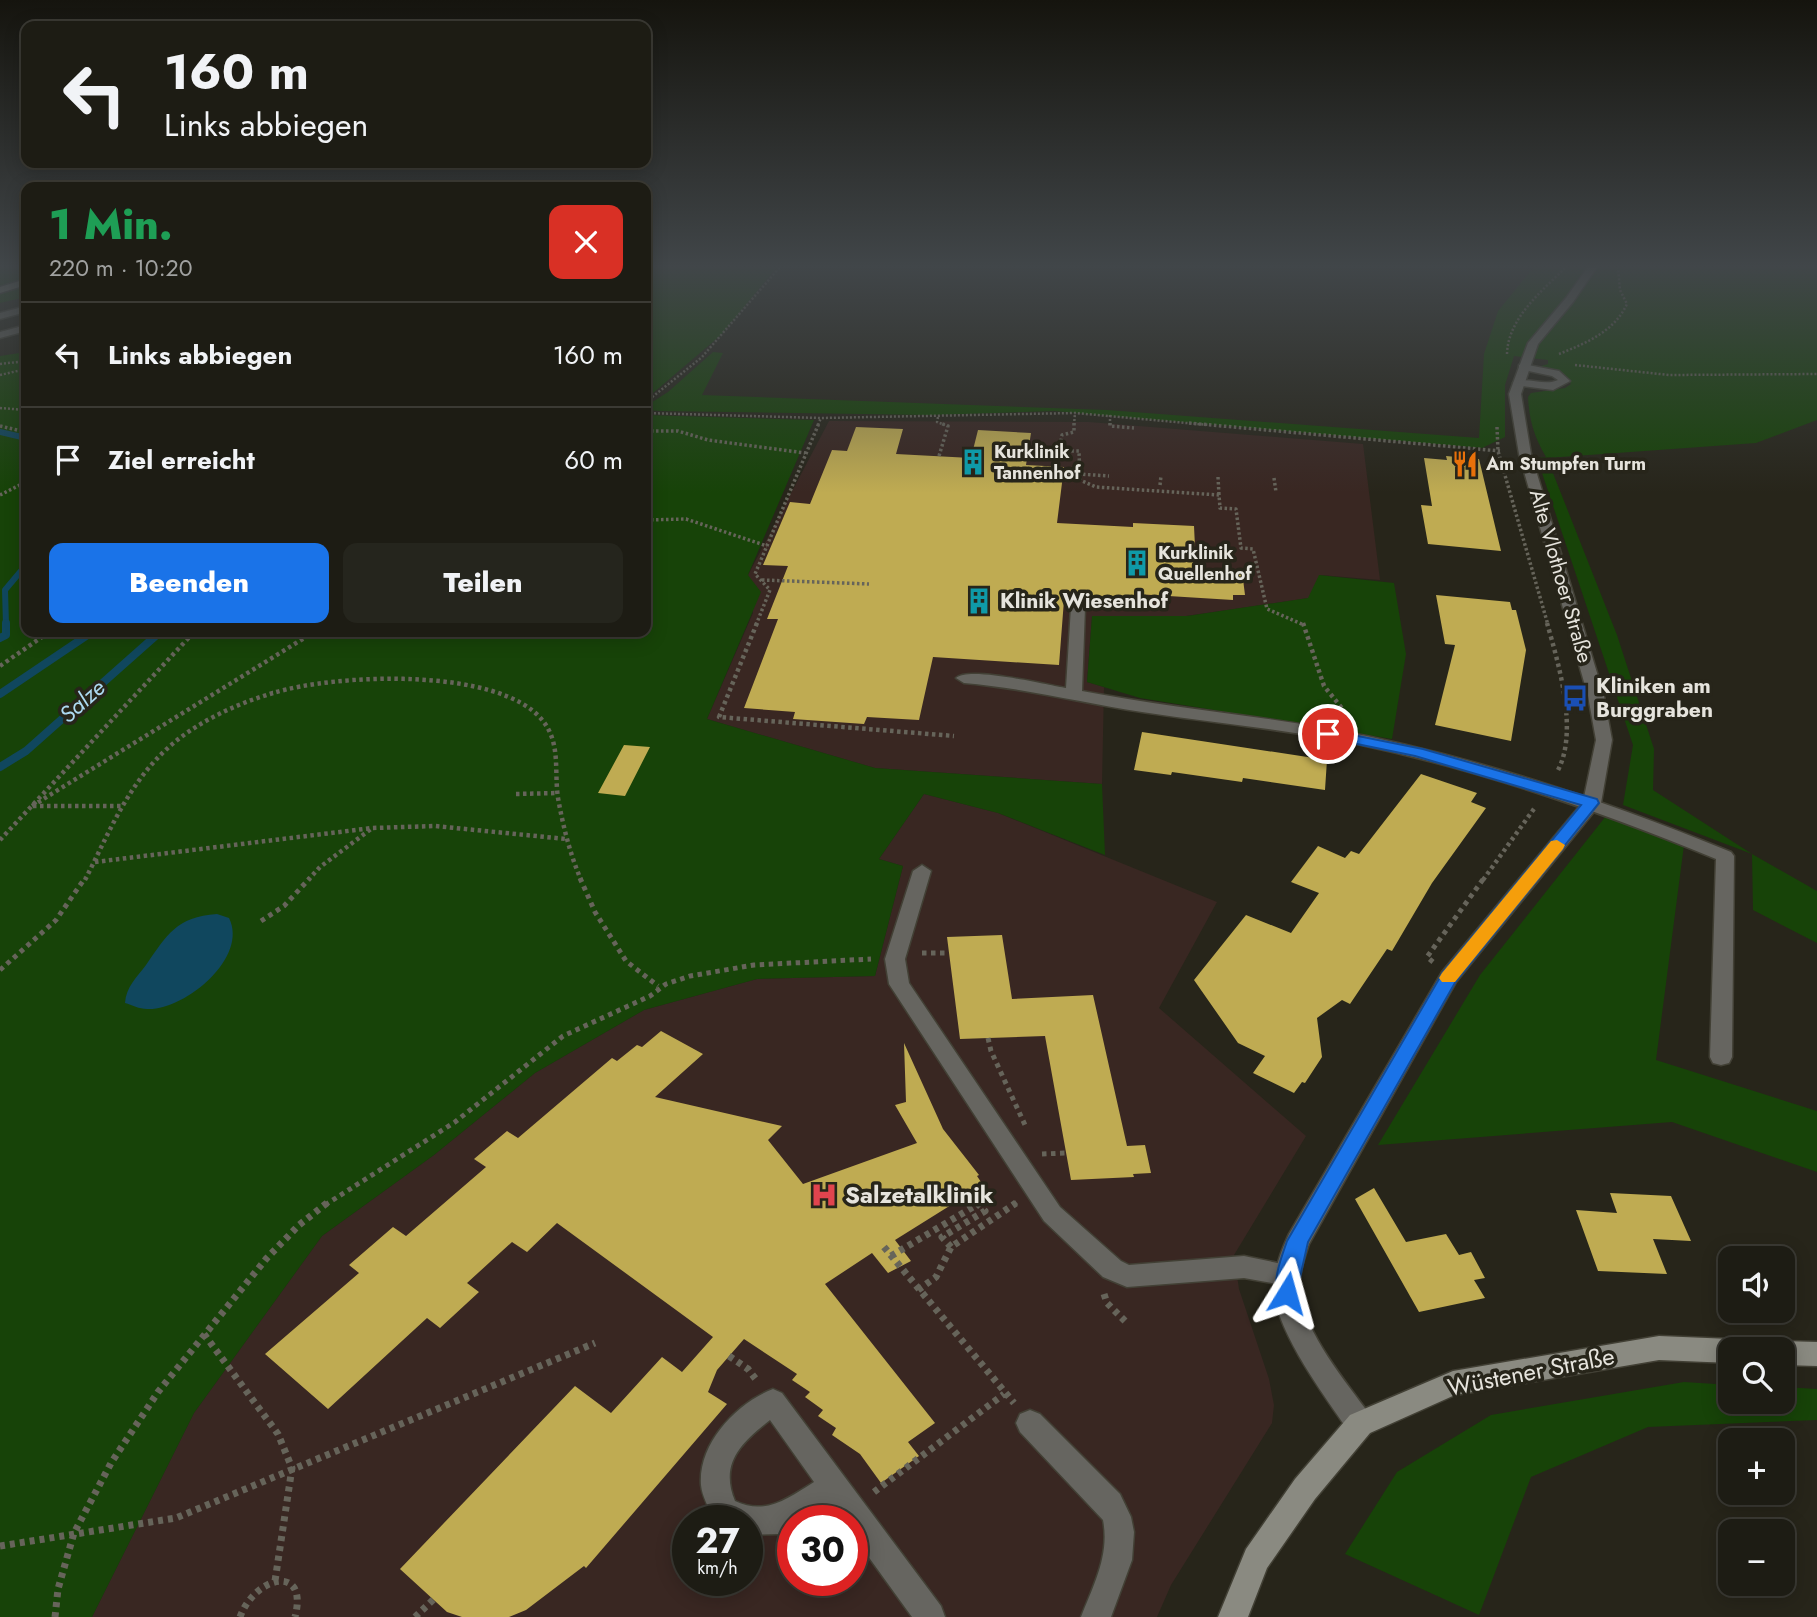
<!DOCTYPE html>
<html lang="de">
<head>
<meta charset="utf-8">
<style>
	body { margin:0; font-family:Jost,sans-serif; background:#25251d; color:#f1f3f6; height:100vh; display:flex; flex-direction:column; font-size:26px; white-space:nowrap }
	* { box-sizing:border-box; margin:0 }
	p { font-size:23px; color:#a0a1a0 }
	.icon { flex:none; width:38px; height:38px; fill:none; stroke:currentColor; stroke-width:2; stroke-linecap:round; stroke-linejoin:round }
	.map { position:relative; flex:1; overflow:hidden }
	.drawer { position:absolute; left:21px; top:182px; width:630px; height:455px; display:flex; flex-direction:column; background:#1d1c14; border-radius:14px; box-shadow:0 4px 18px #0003,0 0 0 2px #3b3a34 }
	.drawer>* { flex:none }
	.guide { position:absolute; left:21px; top:21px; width:630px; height:147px; border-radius:14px; box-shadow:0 4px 18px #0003,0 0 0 2px #3b3a34; background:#1d1c14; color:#f1f3f6; overflow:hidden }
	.buttons { position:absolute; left:1718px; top:1246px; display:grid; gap:14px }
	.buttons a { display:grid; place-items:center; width:77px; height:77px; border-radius:14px; background:#1d1c14; box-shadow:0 4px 18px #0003,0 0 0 2px #3b3a34; font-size:35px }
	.speed { position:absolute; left:672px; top:1505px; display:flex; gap:14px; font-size:35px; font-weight:700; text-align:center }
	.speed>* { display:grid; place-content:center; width:91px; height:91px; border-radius:50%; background:#1d1c14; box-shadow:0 4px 18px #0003,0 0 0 2px #3b3a34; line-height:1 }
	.speed small { font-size:18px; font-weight:400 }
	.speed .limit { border:10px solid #d22; background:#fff; color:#111 }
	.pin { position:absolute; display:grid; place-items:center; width:60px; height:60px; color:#fff; margin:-30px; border:4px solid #fff; border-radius:50%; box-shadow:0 2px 7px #0007 }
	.me { position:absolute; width:77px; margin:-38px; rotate:8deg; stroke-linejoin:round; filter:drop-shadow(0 0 5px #0008) }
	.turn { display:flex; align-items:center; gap:24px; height:147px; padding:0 28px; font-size:32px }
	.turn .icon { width:91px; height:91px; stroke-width:2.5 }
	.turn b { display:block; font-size:49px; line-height:60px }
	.round { display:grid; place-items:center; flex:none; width:74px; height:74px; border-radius:14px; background:#25251d }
	.summary { display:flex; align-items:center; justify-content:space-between; height:119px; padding:0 28px }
	h1 { font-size:42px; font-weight:800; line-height:52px; color:#1e9e55 }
	.button { display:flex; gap:14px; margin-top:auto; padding:14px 28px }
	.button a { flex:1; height:80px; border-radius:14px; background:#1a73e8; color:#fff; font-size:28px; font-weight:800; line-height:80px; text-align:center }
	.button a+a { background:#25251d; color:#f1f3f6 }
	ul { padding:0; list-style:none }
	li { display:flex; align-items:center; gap:21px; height:105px; padding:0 28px; border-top:2px solid #3b3a34 }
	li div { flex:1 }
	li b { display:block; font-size:26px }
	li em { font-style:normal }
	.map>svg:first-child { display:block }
	.medical { fill:#392722; fill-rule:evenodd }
	.green { fill:#174308 }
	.water { fill:#10475e }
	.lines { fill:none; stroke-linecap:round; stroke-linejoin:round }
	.stream-far1 { stroke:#10475e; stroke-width:6 }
	.stream { stroke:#10475e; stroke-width:8 }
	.building { fill:#bfab52 }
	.lane-casing { stroke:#424035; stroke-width:3 }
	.street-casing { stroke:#424035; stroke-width:3 }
	.secondary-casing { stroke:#424035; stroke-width:3 }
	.path-far4 { stroke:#66645a; stroke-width:2.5; stroke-dasharray:2 2; stroke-linecap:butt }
	.path-far3 { stroke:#66645a; stroke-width:3.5; stroke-dasharray:2.5 2.5; stroke-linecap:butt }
	.path-far2 { stroke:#66645a; stroke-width:4.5; stroke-dasharray:3.5 3.5; stroke-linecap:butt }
	.path-far1 { stroke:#66645a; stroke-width:5; stroke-dasharray:4.5 4.5; stroke-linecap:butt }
	.path { stroke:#66645a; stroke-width:7; stroke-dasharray:5 5; stroke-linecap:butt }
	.lane { fill:#666560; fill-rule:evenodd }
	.street { fill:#666560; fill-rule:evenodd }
	.secondary { fill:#8a8a81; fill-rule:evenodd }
	.route { fill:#1a73e8; stroke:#114b97; stroke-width:2 }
	.slow { fill:#f59e0b }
	.labels { text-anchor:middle; stroke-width:7; stroke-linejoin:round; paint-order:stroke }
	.far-poi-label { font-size:18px; font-weight:bold; fill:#e6e4dd; stroke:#27251a; text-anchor:start }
	.street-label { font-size:21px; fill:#e6e4dd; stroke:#27251a }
	.poi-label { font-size:21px; font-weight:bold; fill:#e6e4dd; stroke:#27251a; text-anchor:start }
	.water-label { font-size:23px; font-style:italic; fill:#addaf1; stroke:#27251a }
	.near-poi-label { font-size:24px; font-weight:bold; fill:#e6e4dd; stroke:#27251a; text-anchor:start }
	.near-street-label { font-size:24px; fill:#e6e4dd; stroke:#27251a }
</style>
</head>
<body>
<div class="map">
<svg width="1817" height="1617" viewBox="0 0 1817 1617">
	<rect width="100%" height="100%" fill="#27251a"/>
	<!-- medical -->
	<path class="medical" d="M829,421L1089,422L1363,444L1380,580L1320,575L1309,598L1186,616L1092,617L1087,682L1104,687L1102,784L875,768L707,719L753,613L748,575Z
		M924,794L998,813L1217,902L1159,1008L1306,1136L1234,1255L1239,1289L1269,1379L1274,1405L1272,1423L1171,1585L1157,1617H92L194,1413L322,1236L434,1155L535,1073L644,1010L757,979L875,976L903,866L879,859ZM688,1521H747V1580H688ZM793,1521H852V1580H793Z"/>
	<!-- green -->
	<path class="green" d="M0,267H26V297L0,303Z
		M646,267H777L721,335L646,399Z
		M1534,267H1817V420L1756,443L1547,458L1617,635L1654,749L1653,790L1752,854L1817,891V943L1753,910L1752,854L1623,805L1633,745L1537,458L1546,457C1534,437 1529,419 1528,397L1531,393L1565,388L1571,384L1565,375L1538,367L1548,364V360L1514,356L1505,385V437L1482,448L1054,411L930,415L660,411L647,410L646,406L668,392L713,352L723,353L702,395L1107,410L1479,438L1484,354L1498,311Z
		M26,352V632H646V415L814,420L748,575L761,592L707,719L875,768L1102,784L1105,855L998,813L924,794L879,859L903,866L875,976L757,979L644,1010L535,1073L434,1155L322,1236L194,1413L92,1617H0V356Z
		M1319,575L1394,583L1406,654L1392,739L1140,698L1087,682L1092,616H1187L1308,598Z
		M1606,816L1684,845L1656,1060L1817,1111V1172L1672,1122L1378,1145L1480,975Z
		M1684,1382L1731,1385V1402H1783V1387L1817,1389V1420L1648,1427L1531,1477L1479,1615L1345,1554L1397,1472L1491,1415Z"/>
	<!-- water -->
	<path class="water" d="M217,914L229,918C249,958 184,1011 147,1009C139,1009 132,1005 125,1003C126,987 137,977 146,965C167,935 176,917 217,914Z"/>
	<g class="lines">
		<!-- stream-far1 -->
		<path class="stream-far1" d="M0,432L26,438
			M6,625L5,590L26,565"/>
		<!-- stream -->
		<path class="stream" d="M0,638L6,635V623
			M0,694L92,632
			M0,767L26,751L160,632"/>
	</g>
	<!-- building -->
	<path class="building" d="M856,427L903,429L896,454L971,458L978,430L1031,433L1026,465L1064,467L1057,523L1133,527V523L1194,526L1196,568L1242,571L1245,595H1233V600L1136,594V605L1064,600L1059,665L933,657L919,720L867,717L864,724L793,719L795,712L744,708L778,619H767L788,566L763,565L790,502L810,504L832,450L847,451Z
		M1446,456L1479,459L1501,551L1428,544L1421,505L1432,506L1424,458L1447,460Z
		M1436,595L1510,602L1512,610H1516L1526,650L1511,741L1435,725L1455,645L1445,644Z
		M1142,732L1327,760L1325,790L1243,778L1242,782L1172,772L1171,775L1134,770Z
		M624,745L650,747L625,796L598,793Z
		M1421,774L1477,793L1471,802L1486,808L1432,883L1392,951L1387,949L1350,1004L1342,1000L1317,1018L1322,1057L1305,1083L1302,1082L1294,1093L1253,1073L1265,1056L1238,1043L1194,980L1246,915L1291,933L1319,893L1291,882L1318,846L1345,858L1351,851L1359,854Z
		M1002,935L1012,999L1093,995L1127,1146L1145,1145L1151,1173L1133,1174L1134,1177L1071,1180L1045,1036L960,1039L947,937Z
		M661,1031L703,1054L655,1097L782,1126L768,1140L803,1184L917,1143L895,1105L906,1102L904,1043L943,1129L979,1175L977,1176L983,1185L895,1240L911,1261L888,1273L872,1253L825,1284L935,1423L908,1442L919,1456L881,1483L860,1454L832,1435L836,1428L818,1416L823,1410L805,1397L810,1392L792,1380L797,1374L744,1339L717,1370L708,1392L727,1404L586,1568L584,1566L526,1610L509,1617H462L447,1612L400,1569L575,1386L611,1413L662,1357L682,1372L713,1337L557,1223L527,1252L512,1242L467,1283L479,1292L440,1328L427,1318L328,1409L265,1354L359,1273L349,1265L393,1227L406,1236L486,1167L474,1159L507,1131L518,1138L612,1058L617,1061L637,1045L642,1047Z
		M1374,1188L1406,1242L1446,1234L1459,1255L1471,1252L1485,1278L1474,1280L1485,1298L1419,1312L1355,1199Z
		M1610,1193L1671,1196L1691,1241L1653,1239L1667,1274L1598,1271L1576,1210L1617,1213Z"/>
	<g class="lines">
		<!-- lane casing -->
		<g class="lane-casing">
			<path id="lane" d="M26,306V312L0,319V313Z
				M26,325V331L0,338V332Z
				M1523,364L1559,371L1570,381L1553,390L1514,385L1513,383C1525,375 1544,387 1558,380L1552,376L1519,369V365Z
				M1078,603L1085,607L1082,691C1164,707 1247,714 1330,729C1468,754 1601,799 1731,852L1734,856L1732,1057L1729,1063L1721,1065L1713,1063L1710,1057L1716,859C1599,811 1481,770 1357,744C1286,729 1214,723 1142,712C1082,703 1024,688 964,683L956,678C969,666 1047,685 1066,688L1071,607Z
				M922,865L931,871L905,959L909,983L1060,1207L1121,1261L1129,1265L1244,1256L1297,1267L1300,1275L1297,1283L1288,1286L1244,1278L1127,1287L1103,1277L1044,1221L889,984L885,959L913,871Z
				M773,1389L782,1393L941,1606L945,1617H912L852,1534V1521H842L830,1504L805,1521H793V1528L780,1534L747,1535V1521H715C710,1510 702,1497 701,1485C698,1443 737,1403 773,1389ZM770,1420L814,1482C788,1498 766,1516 735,1501C719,1463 742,1442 770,1420Z
				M1030,1410L1040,1414L1120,1494L1131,1517L1134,1532L1132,1560L1111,1617H1081C1093,1586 1110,1555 1103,1520L1020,1432L1016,1423L1020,1414Z"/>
		</g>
		<!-- street casing -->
		<g class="street-casing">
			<path id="street" d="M1588,267H1597L1573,302L1538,344L1521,394L1531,454L1604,696L1612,740L1601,803L1456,982L1309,1244C1304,1259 1298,1276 1300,1292C1304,1332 1346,1382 1370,1415L1374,1424L1370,1433L1360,1437L1350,1433C1326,1398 1277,1333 1274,1291C1273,1272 1281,1251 1289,1234L1442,972L1583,802L1596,740L1588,696L1519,454L1509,394L1528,343L1566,298Z"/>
		</g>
		<!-- secondary casing -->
		<g class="secondary-casing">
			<path id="secondary" d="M26,279V285L0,293V287Z
				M1659,1336L1731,1339L1740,1343L1743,1349H1731V1363L1659,1360L1455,1395L1370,1433L1315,1499L1267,1568L1248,1617H1218L1246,1549L1295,1479L1350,1415L1453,1371Z
				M1783,1341L1817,1342V1366L1783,1365V1349H1772L1774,1345Z"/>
		</g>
		<!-- path-far4 -->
		<path class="path-far4" d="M1507,354C1508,318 1542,291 1566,267
			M1559,354C1586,343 1614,332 1627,304L1620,290L1618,267
			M0,364L26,361
			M1575,365L1669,375L1817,374
			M0,375L26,369
			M646,402L702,357L780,267
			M0,408L26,410
			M646,413L821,418L1075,413L1209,425
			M1110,415V425
			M938,417L937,422L945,425
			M818,425L821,418
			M1074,425L1075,413"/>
		<!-- path-far3 -->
		<path class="path-far3" d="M1074,423V432L1062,435L1059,451H1079L1080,480L1096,487L1219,495L1220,508L1236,509L1241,548L1253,549L1267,609L1304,625
			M1110,423V426L1134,428
			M1189,423L1500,451
			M0,426L26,432
			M1497,427L1498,451L1548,625
			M646,431H678L708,440L805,453
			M939,456L948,426L940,423
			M1063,473L1109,476
			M1218,477L1219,495
			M1274,478L1276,492
			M1160,485L1161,476
			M0,495L26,482
			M646,520L686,519L767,546
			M762,580L869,584
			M756,625L770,590L755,574L819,423"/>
		<!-- path-far2 -->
		<path class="path-far2" d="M757,623L719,717L954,736
			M1303,623L1324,686L1349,717
			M1547,623C1559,665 1579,733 1557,772
			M0,666L49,632
			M516,794L558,793
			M32,806L314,632
			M33,806H122
			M0,840L194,632
			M95,862L372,828L435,826L566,839
			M85,880C109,833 128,783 170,746C199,721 236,704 273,693C334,674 500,666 543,721C561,744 554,771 558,798C563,826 570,854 581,880
			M308,880L320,867L371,829
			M1483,880L1536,806"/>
		<!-- path-far1 -->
		<path class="path-far1" d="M580,878L595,912L626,961L658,986
			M261,921L284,906L310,878
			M922,953H949
			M1433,962L1427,957L1484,878
			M0,970L56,920L85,878
			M988,1038L991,1051L1025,1125
			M1042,1154L1066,1153
			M325,1205L455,1122L563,1036L650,996L666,984L690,976L754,965L871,959
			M1013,1205L1017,1202"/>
		<!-- path -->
		<path class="path" d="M884,1247L1014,1403
			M891,1256L978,1204L985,1211L942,1237L951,1247
			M918,1290L936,1277L951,1247L1016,1203
			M1104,1294L1107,1303L1125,1321
			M204,1334L278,1434L292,1468L275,1581
			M729,1356L748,1369L758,1382
			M874,1492L1004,1394
			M0,1546L176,1518L595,1343
			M55,1617L58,1589L74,1533L111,1463L158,1392L266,1259L299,1225L327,1203
			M240,1617C255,1576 309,1563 295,1617
			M415,1617L436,1597"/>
		<!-- lane -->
		<use href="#lane" class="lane"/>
		<!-- street -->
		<use href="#street" class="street"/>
		<!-- secondary -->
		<use href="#secondary" class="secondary"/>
	</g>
	<!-- sky -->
	<linearGradient id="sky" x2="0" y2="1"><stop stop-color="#15140e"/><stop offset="0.54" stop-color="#414649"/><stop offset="1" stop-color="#414649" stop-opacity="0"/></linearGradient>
	<rect width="1817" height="493" fill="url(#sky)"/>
	<!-- route -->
	<path class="route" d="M1328,730L1423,749L1597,799L1599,803L1456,981L1308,1242L1295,1300L1287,1303L1279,1300C1271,1282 1281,1259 1287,1241L1443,972L1581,805L1415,756L1323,737L1321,734L1323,731Z"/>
	<!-- slow -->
	<path class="slow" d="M1557,840L1565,845L1563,849L1455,982H1442L1439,978L1442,973L1551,841Z"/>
	<!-- icons -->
	<defs>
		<g id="building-bare" transform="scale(2.1)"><path d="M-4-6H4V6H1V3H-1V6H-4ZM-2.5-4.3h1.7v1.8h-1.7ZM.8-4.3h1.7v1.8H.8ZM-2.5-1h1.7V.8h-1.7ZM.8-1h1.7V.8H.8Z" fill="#0f9aa8" stroke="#27251a" stroke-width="2.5" paint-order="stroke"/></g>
		<g id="restaurant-bare" transform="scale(2.1)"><path d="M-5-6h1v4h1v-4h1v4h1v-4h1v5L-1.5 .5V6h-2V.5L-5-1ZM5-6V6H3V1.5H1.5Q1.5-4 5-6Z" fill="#e8710a" stroke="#27251a" stroke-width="2.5" paint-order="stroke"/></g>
		<g id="bus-bare" transform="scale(2.1)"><path d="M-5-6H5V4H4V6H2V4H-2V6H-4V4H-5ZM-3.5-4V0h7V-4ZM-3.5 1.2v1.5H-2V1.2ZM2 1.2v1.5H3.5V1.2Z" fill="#1a4fb4" stroke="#27251a" stroke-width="2.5" paint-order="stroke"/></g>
		<g id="hospital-bare" transform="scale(2.1)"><path d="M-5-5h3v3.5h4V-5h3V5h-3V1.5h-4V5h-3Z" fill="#e0444e" stroke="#27251a" stroke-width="2.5" paint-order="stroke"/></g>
	</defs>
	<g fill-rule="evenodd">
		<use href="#building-bare" x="973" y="462"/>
		<use href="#restaurant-bare" x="1465" y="464"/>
		<use href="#building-bare" x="1137" y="563"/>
		<use href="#building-bare" x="979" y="601"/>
		<use href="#bus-bare" x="1575" y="698"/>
		<use href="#hospital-bare" x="824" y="1195"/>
	</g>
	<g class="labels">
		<!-- far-poi labels -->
		<g class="far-poi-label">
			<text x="994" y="458">Kurklinik<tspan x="994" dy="21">Tannenhof</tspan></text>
			<text x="1486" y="470">Am Stumpfen Turm</text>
			<text x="1158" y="559">Kurklinik<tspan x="1158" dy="21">Quellenhof</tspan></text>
		</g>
		<!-- street labels -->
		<g class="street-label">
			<text transform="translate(1561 576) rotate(74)" y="7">Alte Vlothoer Straße</text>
		</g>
		<!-- poi labels -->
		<g class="poi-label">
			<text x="1000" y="608">Klinik Wiesenhof</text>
			<text x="1596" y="693">Kliniken am<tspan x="1596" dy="24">Burggraben</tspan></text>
		</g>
		<!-- water labels -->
		<g class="water-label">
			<text transform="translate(82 701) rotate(-42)" y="8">Salze</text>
		</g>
		<!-- near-poi labels -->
		<g class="near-poi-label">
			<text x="845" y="1203">Salzetalklinik</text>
		</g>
		<!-- near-street labels -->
		<g class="near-street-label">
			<text transform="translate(1531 1372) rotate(-11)" y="8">Wüstener Straße</text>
		</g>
	</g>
</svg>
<div class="buttons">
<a><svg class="icon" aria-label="sound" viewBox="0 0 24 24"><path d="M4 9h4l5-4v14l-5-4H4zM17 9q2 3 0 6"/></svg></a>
<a><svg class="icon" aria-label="search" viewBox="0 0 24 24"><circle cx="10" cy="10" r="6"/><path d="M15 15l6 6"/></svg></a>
<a>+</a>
<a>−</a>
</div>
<div class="speed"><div>27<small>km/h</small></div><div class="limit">30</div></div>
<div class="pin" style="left:1328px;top:734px;background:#d93025"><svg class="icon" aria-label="arrive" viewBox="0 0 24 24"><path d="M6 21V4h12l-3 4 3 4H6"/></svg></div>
<svg class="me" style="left:1287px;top:1293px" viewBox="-20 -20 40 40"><path d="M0-17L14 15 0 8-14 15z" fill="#1a73e8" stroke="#fff" stroke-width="4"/></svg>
<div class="guide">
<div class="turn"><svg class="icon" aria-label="left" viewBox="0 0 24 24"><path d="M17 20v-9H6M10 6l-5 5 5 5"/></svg><div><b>160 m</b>Links abbiegen</div></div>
</div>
<section class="drawer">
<div class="summary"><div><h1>1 Min.</h1><p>220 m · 10:20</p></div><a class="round" style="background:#d93025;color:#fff"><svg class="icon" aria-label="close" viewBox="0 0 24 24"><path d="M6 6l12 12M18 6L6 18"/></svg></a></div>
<ul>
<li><svg class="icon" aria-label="left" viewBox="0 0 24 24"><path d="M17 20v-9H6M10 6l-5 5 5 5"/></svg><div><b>Links abbiegen</b></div><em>160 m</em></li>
<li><svg class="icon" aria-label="arrive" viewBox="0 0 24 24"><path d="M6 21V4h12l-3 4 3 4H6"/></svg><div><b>Ziel erreicht</b></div><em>60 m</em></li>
</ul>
<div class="button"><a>Beenden</a><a>Teilen</a></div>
</section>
</div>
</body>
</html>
